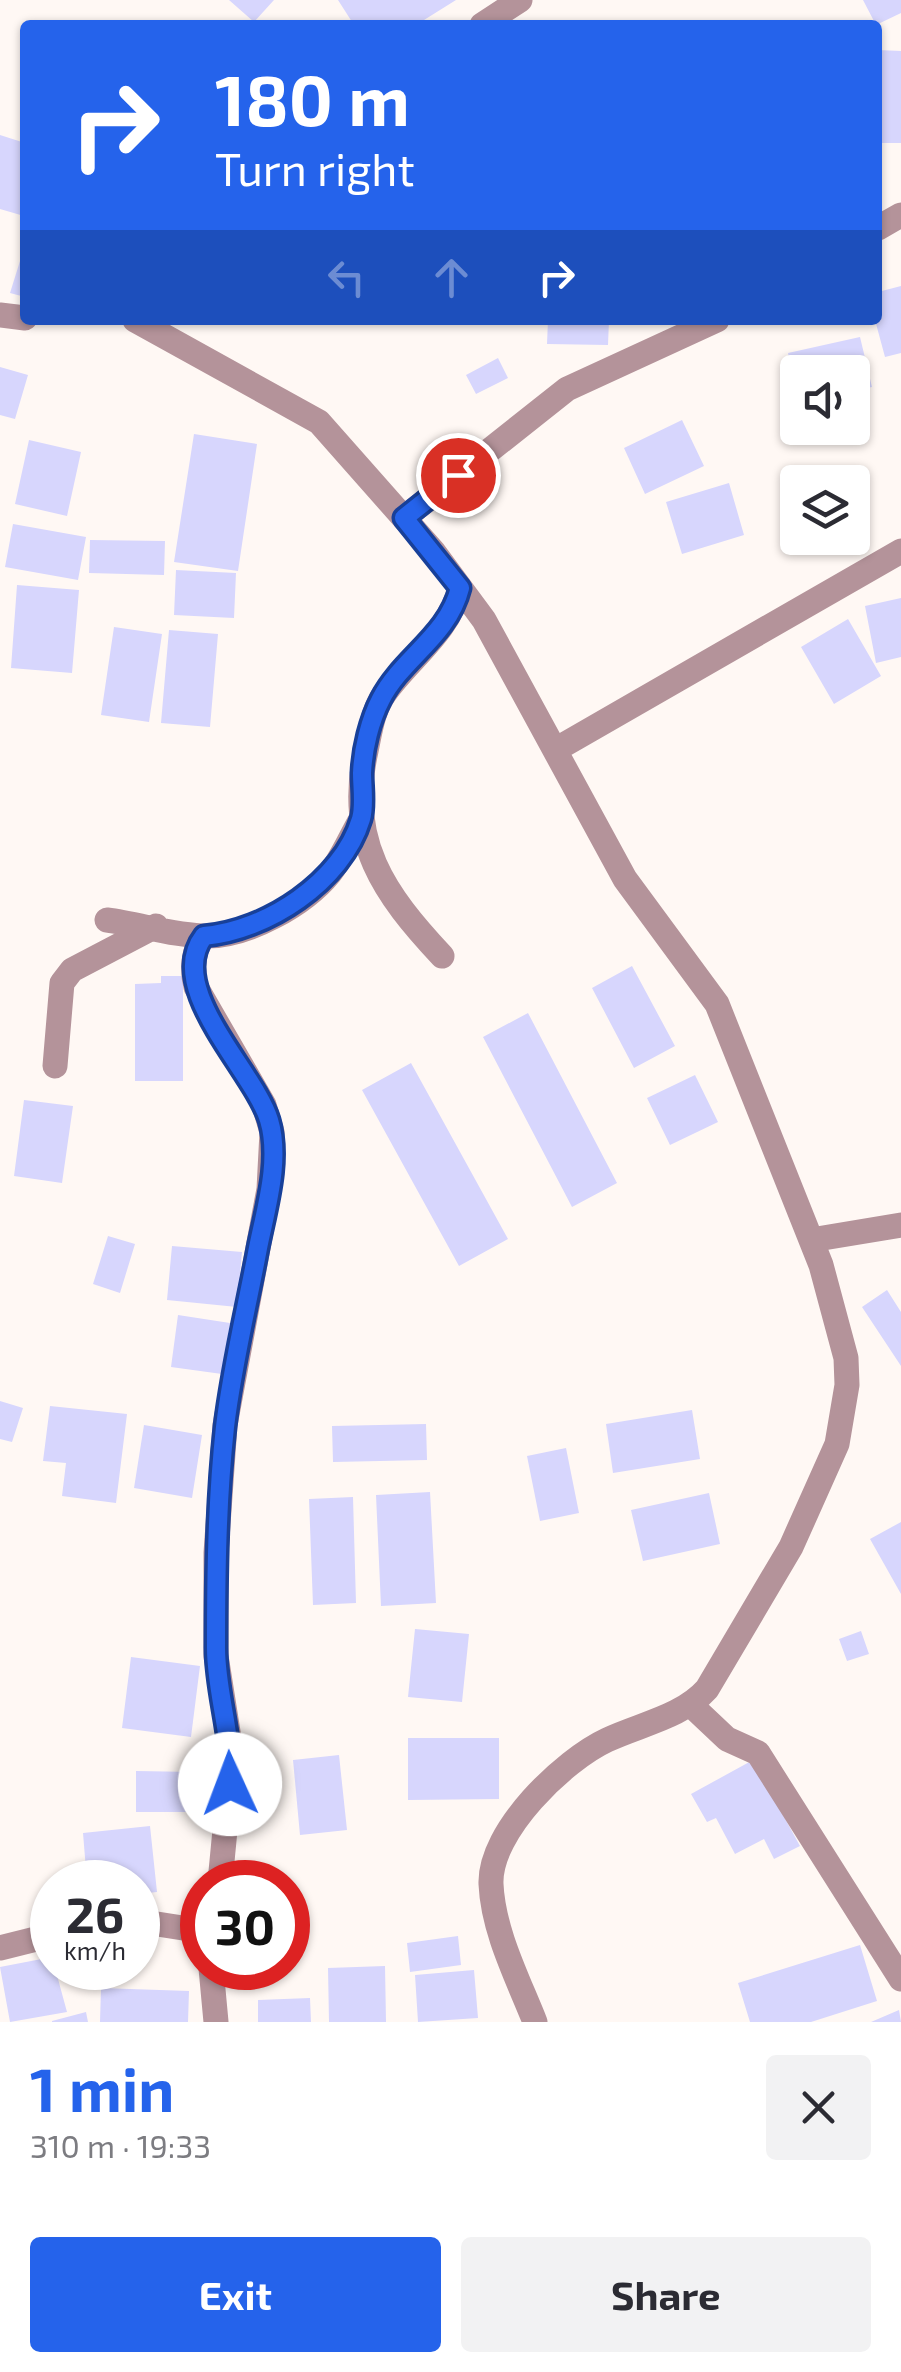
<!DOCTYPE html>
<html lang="en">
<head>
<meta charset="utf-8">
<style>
	body { margin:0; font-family:"Exo 2",sans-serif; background:#f2f2f3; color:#2b2b33; height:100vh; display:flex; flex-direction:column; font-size:38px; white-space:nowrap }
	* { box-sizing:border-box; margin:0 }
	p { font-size:32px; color:#7c7c81 }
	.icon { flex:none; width:55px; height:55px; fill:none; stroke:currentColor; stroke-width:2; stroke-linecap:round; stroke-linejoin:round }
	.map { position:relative; height:2022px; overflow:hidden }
	.drawer { display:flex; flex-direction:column; background:#fff; flex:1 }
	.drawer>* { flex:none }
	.banner { position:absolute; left:20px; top:20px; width:862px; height:305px; border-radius:10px; box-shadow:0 2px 8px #0004; background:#2563eb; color:#fff; overflow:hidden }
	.tools { position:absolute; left:780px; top:355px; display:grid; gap:20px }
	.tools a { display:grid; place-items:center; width:90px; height:90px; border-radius:10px; background:#fff; box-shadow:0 2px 8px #0004; font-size:50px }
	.speed { position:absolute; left:30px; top:1860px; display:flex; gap:20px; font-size:50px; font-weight:700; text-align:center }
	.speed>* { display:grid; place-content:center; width:130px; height:130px; border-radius:50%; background:#fff; box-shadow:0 2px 8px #0004; line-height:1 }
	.speed small { font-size:25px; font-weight:400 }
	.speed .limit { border:15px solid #d22; background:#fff; color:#111 }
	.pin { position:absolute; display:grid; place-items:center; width:85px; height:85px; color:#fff; margin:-42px; border:5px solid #fff; border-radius:50%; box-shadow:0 2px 10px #0007 }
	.me { position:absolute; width:110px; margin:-55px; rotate:358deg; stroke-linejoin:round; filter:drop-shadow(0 0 8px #0008) }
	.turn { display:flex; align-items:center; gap:35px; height:210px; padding:0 30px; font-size:45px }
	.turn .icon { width:130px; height:130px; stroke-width:2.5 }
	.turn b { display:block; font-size:70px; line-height:85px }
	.lanes { display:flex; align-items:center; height:95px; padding:0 30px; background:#0003; justify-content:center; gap:50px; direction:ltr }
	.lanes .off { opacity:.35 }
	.round { display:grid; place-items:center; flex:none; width:105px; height:105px; border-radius:10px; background:#f2f2f3 }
	.overview { display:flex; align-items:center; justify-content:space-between; height:170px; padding:0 30px }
	h1 { font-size:60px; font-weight:700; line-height:75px; color:#2563eb }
	.primary-button { display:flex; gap:20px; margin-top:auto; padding:20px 30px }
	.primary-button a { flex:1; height:115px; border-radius:10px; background:#2563eb; color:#fff; font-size:40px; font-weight:700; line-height:115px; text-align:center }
	.primary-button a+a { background:#f2f2f3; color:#2b2b33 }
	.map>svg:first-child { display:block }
	.building { fill:#d7d6fd }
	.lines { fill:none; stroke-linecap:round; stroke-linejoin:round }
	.street { stroke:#b4939a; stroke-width:25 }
	.route-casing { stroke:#184099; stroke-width:25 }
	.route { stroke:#2563eb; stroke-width:18 }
</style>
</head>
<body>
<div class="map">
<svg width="901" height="2022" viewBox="0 0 901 2022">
	<rect width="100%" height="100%" fill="#fff8f4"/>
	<!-- building -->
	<path class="building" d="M229,0H274L254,22Z
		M338,0H456L416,25H354Z
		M863,0H901V13L876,25Z
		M878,50L901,51V143H878Z
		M0,135L25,143L24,216L0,209Z
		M20,261L25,263V297L10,293Z
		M901,286V353L885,357L875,320L878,292Z
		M548,320H609L608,345L547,344Z
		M860,337L872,387L852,391V372H798L796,390L788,353Z
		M498,358L508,378L476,394L466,375Z
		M0,367L28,375L15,419L0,415Z
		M682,420L704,466L645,494L624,448Z
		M194,434L257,444L238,571L174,562Z
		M29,440L81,452L67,516L15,504Z
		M729,483L744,535L682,554L666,502Z
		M13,524L86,537L78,580L5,567Z
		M90,540L165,541L164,575L89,573Z
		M176,570L236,573L234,618L174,615Z
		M17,585L79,590L72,673L11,668Z
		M901,598V657L876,663L865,606Z
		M848,619L881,676L834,704L801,647Z
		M114,627L162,634L149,722L101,715Z
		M169,630L218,634L210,727L161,723Z
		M632,966L675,1046L634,1068L592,988Z
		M161,976H183V1081H135V984L161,983Z
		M528,1013L617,1183L572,1207L483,1037Z
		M411,1063L508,1239L459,1266L362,1090Z
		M695,1075L718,1122L670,1145L647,1098Z
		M24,1100L73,1106L62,1183L14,1176Z
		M108,1236L135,1244L120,1293L93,1284Z
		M172,1246L242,1252L237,1307L167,1300Z
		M887,1290L901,1312V1366L862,1307Z
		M178,1315L230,1323L222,1374L171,1367Z
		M0,1401L23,1408L12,1442L0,1439Z
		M50,1406L127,1414L116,1503L62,1496L66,1463L43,1461Z
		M692,1410L700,1459L613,1473L606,1424Z
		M426,1424L427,1460L333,1462L332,1426Z
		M144,1425L202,1435L192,1498L134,1488Z
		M566,1448L579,1513L540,1521L527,1456Z
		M430,1492L436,1603L381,1606L376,1495Z
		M709,1493L720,1544L643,1561L631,1510Z
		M353,1497L356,1603L313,1605L309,1499Z
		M901,1522V1594L870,1539Z
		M415,1629L469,1634L462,1702L408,1697Z
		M861,1631L869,1654L847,1661L839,1639Z
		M131,1657L200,1666L191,1737L122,1728Z
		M408,1738H499V1799L408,1800Z
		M339,1755L347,1830L300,1835L293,1760Z
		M753,1760L800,1846L774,1859L764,1839L735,1854L716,1818L707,1822L691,1794Z
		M136,1771L195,1772L194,1812H136Z
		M150,1826L157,1892L138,1894V1882H87L83,1833Z
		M458,1936L461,1965L410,1972L407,1943Z
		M860,1945L877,2001L811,2022H750L738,1983Z
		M52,1957L67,2012L10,2022L0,1967Z
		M385,1966L386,2022H329L328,1968Z
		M474,1970L478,2018L418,2022L415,1975Z
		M101,1988L189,1991L188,2022H100Z
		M310,1998L311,2022H258V2000Z
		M899,2010L901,2022H871Z
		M86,2012L88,2022H52V2021Z"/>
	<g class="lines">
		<!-- street -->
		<path class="street" d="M482,25L520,0
			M878,228L901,215
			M0,315L25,318
			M135,320L319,422L433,551L484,620L625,879L717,1004L821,1265L846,1358L847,1385L837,1444L791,1547L707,1689C682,1717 641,1724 607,1740C564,1760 489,1831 491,1884C493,1931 518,1979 535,2022
			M404,518L567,389L717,320
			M555,750L901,551
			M107,920C139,924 175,936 207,936C248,936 304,905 330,873C342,858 351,836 361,819
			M204,937C192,950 192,971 196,987L264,1105L272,1132L269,1189L225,1425L216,1553V1656L232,1757L220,1882
			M442,956C384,894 346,841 366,751C370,732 373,709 385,693C410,658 449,632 460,588
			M55,1066L62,983L72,970L156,926
			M811,1240L901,1225
			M692,1706L727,1739L758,1753L901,1979
			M138,1921L202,1931
			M0,1948L52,1935
			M211,1968L216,2022"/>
	</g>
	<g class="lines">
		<!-- route casing -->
		<g class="route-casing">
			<path id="route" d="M230,1784C233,1737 216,1693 216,1648C216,1574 217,1500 225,1427C232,1367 247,1307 258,1248C266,1208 281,1160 269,1120C254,1071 164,988 204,936C266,931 342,882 361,819C365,806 362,787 362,773C363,749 370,720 381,699C402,658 448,636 460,588L404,518L458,475"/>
		</g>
		<!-- route -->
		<use href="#route" class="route"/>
	</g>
</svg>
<div class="tools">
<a><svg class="icon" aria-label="sound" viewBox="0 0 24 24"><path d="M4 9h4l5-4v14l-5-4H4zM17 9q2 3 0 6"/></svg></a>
<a><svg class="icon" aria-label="layers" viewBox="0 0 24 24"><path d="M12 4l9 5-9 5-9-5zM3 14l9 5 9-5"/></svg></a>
</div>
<div class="speed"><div>26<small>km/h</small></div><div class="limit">30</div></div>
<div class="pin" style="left:458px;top:475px;background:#d93025"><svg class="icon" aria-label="arrive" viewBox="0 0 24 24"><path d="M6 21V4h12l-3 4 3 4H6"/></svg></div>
<svg class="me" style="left:230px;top:1784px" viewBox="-20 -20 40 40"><circle r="19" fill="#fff"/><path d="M0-13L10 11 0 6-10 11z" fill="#2563eb"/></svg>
<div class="banner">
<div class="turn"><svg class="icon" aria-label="right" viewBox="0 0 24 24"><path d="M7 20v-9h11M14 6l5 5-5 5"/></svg><div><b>180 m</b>Turn right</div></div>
<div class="lanes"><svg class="icon off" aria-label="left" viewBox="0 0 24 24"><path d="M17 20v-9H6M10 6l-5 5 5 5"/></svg><svg class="icon off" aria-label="ahead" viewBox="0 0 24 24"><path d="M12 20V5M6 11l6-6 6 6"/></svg><svg class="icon" aria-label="right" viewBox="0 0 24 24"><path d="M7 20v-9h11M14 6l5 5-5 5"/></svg></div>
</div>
</div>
<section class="drawer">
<div class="overview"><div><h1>1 min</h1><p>310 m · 19:33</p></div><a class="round"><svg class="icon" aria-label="close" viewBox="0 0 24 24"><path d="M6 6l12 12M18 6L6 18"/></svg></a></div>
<div class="primary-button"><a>Exit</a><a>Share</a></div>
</section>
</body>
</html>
